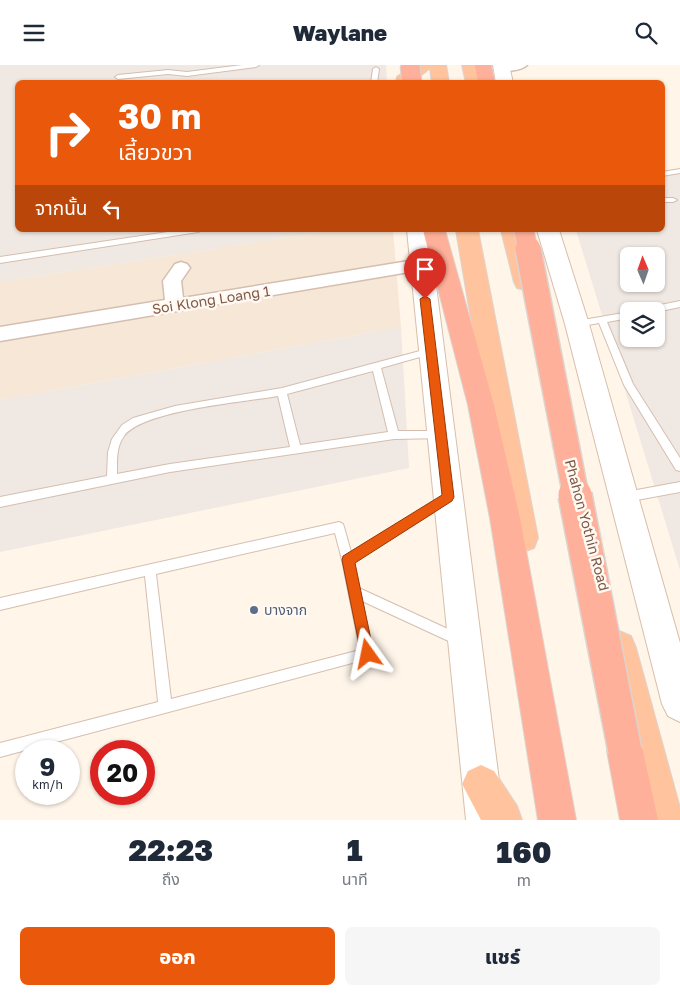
<!DOCTYPE html>
<html lang="th">
<head>
<meta charset="utf-8">
<style>
	body { margin:0; font-family:"Golos Text","Noto Sans Thai",sans-serif; background:#f6f6f7; color:#1f2937; height:100vh; display:flex; flex-direction:column; font-size:19px; white-space:nowrap }
	* { box-sizing:border-box; margin:0 }
	p { font-size:16px; color:#747a83 }
	.icon { flex:none; width:28px; height:28px; fill:none; stroke:currentColor; stroke-width:2; stroke-linecap:round; stroke-linejoin:round }
	.map { position:relative; height:755px; overflow:hidden }
	.panel { display:flex; flex-direction:column; background:#fff; flex:1 }
	.panel>* { flex:none }
	.guide { position:absolute; left:15px; top:15px; width:650px; height:152px; border-radius:8px; box-shadow:0 1px 4px #0004; background:#ea580c; color:#fff; overflow:hidden }
	.needle { width:32px; rotate:358deg }
	.tools { position:absolute; left:620px; top:182px; display:grid; gap:10px }
	.tools a { display:grid; place-items:center; width:45px; height:45px; border-radius:8px; background:#fff; box-shadow:0 1px 4px #0004; font-size:25px }
	.speed { position:absolute; left:15px; top:675px; display:flex; gap:10px; font-size:25px; font-weight:700; text-align:center }
	.speed>* { display:grid; place-content:center; width:65px; height:65px; border-radius:50%; background:#fff; box-shadow:0 1px 4px #0004; line-height:1 }
	.speed small { font-size:12px; font-weight:400 }
	.speed .limit { border:8px solid #d22; background:#fff; color:#111 }
	.pin { position:absolute; display:grid; place-items:center; width:42px; height:42px; color:#fff; margin:-51px -21px; border-radius:50% 50% 50% 0; rotate:-45deg; box-shadow:0 0 5px #0007 }
	.pin .icon { rotate:45deg }
	.me { position:absolute; width:55px; margin:-28px; rotate:348deg; stroke-linejoin:round; filter:drop-shadow(0 0 4px #0008) }
	.turn { display:flex; align-items:center; gap:18px; height:105px; padding:0 20px; font-size:22px }
	.turn .icon { width:65px; height:65px; stroke-width:2.5 }
	.turn b { display:block; font-size:35px; line-height:42px }
	.then { display:flex; align-items:center; height:48px; padding:0 20px; background:#0003; gap:10px; font-size:19px }
	.eta { display:flex; justify-content:space-evenly; align-items:center; height:85px; text-align:center }
	.eta b { font-size:30px; font-weight:800; line-height:35px }
	.button { display:flex; gap:10px; margin-top:auto; padding:10px 20px }
	.button a { flex:1; height:58px; border-radius:8px; background:#ea580c; color:#fff; font-size:20px; font-weight:800; line-height:58px; text-align:center }
	.button a+a { background:#f6f6f7; color:#1f2937 }
	header { display:flex; justify-content:space-between; align-items:center; height:65px; padding:0 20px; background:#fff; font-size:22px; font-weight:800 }
	.map>svg:first-child { display:block }
	.residential { fill:#f7e7d6 }
	.industrial { fill:#f0e8e2; fill-rule:evenodd }
	.lines { fill:none; stroke-linecap:round; stroke-linejoin:round }
	.service-casing { stroke:#d5beaf; stroke-width:2 }
	.minor-casing { stroke:#d5beaf; stroke-width:3 }
	.secondary-casing { stroke:#d9beac; stroke-width:2 }
	.trunk-casing { stroke:#ddd4cf; stroke-width:2 }
	.motorway-casing { stroke:#ddd4cf; stroke-width:2 }
	.service { fill:#fff; fill-rule:evenodd }
	.minor { fill:#fff; fill-rule:evenodd }
	.secondary { fill:#fff; fill-rule:evenodd }
	.trunk { fill:#ffc49d; fill-rule:evenodd }
	.motorway { fill:#ffb09a; fill-rule:evenodd }
	.motorway-bridge-far2-casing { stroke:#ddd4cf; stroke-width:21; stroke-linecap:butt }
	.motorway-bridge-far1-casing { stroke:#ddd4cf; stroke-width:28; stroke-linecap:butt }
	.motorway-bridge-casing { stroke:#ddd4cf; stroke-width:36; stroke-linecap:butt }
	.motorway-bridge-far2 { stroke:#ffb09a; stroke-width:19 }
	.motorway-bridge-far1 { stroke:#ffb09a; stroke-width:25 }
	.motorway-bridge { stroke:#ffb09a; stroke-width:33 }
	.route { fill:#ea580c; stroke:#983908 }
	.service-dot { fill:#5c6f8a; stroke:#fff9f2; stroke-width:2 }
	.labels { text-anchor:middle; stroke-width:5; stroke-linejoin:round; paint-order:stroke }
	.street-label { font-size:14px; fill:#7e5948; stroke:#fff9f2 }
	.service-label { font-size:14px; fill:#4e5e75; stroke:#fff9f2; text-anchor:start }
</style>
</head>
<body>
<header><svg class="icon" aria-label="menu" viewBox="0 0 24 24"><path d="M4 6h16M4 12h16M4 18h16"/></svg>Waylane<svg class="icon" aria-label="search" viewBox="0 0 24 24"><circle cx="10" cy="10" r="6"/><path d="M15 15l6 6"/></svg></header>
<div class="map">
<svg width="680" height="755" viewBox="0 0 680 755">
	<rect width="100%" height="100%" fill="#fff5e9"/>
	<!-- residential -->
	<path class="residential" d="M334,165H393L401,262L0,335V217Z"/>
	<!-- industrial -->
	<path class="industrial" d="M0,0H386L387,18H18V165H334L0,217Z
		M680,105V505L576,165H662L663,108ZM629,191H656V219H629ZM629,246H656V274H629Z
		M401,262L409,403L0,487V335Z"/>
	<g class="lines">
		<!-- service casing -->
		<g class="service-casing">
			<path id="service" d="M242,0H259L256,2L187,11L168,9L118,14L115,12L118,10L168,5L187,7Z
				M376,2L379,4L377,18H371L373,4Z
				M680,104V108L662,111V107Z
				M662,133H673L677,135L673,137H662Z
				M181,165H202L198,167L0,198V192Z
				M680,236V242L656,247L642,246L646,243Z
				M629,247V253L607,257L633,319L680,393V406L676,405L624,320L599,258L577,262L573,259L577,256Z
				M431,283L436,286L434,288L381,303L398,366H440L444,367L445,370L444,373L394,374L170,407L0,442V432L107,411L108,387L112,374L122,360L133,353L175,341L282,323ZM373,306L388,367L300,380L287,329ZM278,331L290,382L170,399L117,409C117,396 116,382 124,371C143,345 245,337 278,331Z
				M680,417V427L626,437L622,435L621,432L622,429L626,427Z
				M446,429L450,431L451,434L450,437L354,497L359,523L463,571L465,575L463,579L459,581L455,579L362,536L373,589L371,593L0,692V678L158,637L145,511L0,545V533L339,457L343,459L344,462L351,487ZM335,468L342,495L360,585L171,634L156,509Z"/>
		</g>
		<!-- minor casing -->
		<g class="minor-casing">
			<path id="minor" d="M496,0H527C521,6 505,7 496,5L495,2Z
				M421,194L427,196L430,200L427,204L0,276V262L165,235L163,216L175,199L181,197L187,199L190,203L181,216L183,233Z"/>
		</g>
		<!-- secondary casing -->
		<g class="secondary-casing">
			<path id="secondary" d="M493,0H509L513,18H496Z
				M407,165H429L504,755H466Z
				M537,165H559L589,259L680,578V657L668,651L662,639L565,259Z"/>
		</g>
		<!-- trunk casing -->
		<g class="trunk-casing">
			<path id="trunk" d="M413,0H446L449,18H432L430,3L412,18H396L397,12Z
				M462,0H478L483,18H466Z
				M456,165H478L538,473L534,483L523,487L512,483L508,473Z
				M501,165H523L536,217L533,223L525,225L517,223L514,217Z
				M619,566L631,571L636,583L680,743V755H645L602,583L607,571Z
				M481,700L494,706L517,741L522,755H481L462,719L468,706Z"/>
		</g>
		<!-- motorway casing -->
		<g class="motorway-casing">
			<path id="motorway" d="M475,0H491L495,18H478Z
				M423,165H445L494,340L520,453L576,755H538L490,453L468,340Z
				M625,668L638,673L643,686L658,755H620L607,686L612,673Z"/>
		</g>
		<!-- service -->
		<use href="#service" class="service"/>
		<!-- minor -->
		<use href="#minor" class="minor"/>
		<!-- secondary -->
		<use href="#secondary" class="secondary"/>
		<!-- trunk -->
		<use href="#trunk" class="trunk"/>
		<!-- motorway -->
		<use href="#motorway" class="motorway"/>
		<!-- motorway-bridge-far2 casing -->
		<g class="motorway-bridge-far2-casing">
			<path id="motorway-bridge-far2" d="M410,0L412,18
				M524,165L528,186"/>
		</g>
		<!-- motorway-bridge-far1 casing -->
		<g class="motorway-bridge-far1-casing">
			<path id="motorway-bridge-far1" d="M528,184L576,431"/>
		</g>
		<!-- motorway-bridge casing -->
		<g class="motorway-bridge-casing">
			<path id="motorway-bridge" d="M575,430L625,686"/>
		</g>
		<!-- motorway-bridge-far2 -->
		<use href="#motorway-bridge-far2" class="motorway-bridge-far2"/>
		<!-- motorway-bridge-far1 -->
		<use href="#motorway-bridge-far1" class="motorway-bridge-far1"/>
		<!-- motorway-bridge -->
		<use href="#motorway-bridge" class="motorway-bridge"/>
	</g>
	<!-- route -->
	<path class="route" d="M425,231L430,234L454,432L452,436L355,498L374,589L372,594L368,596L363,594L361,589L342,495L343,491L442,430L420,234Z"/>
	<!-- markers -->
	<circle class="service-dot" cx="254" cy="545" r="5"/>
	<g class="labels">
		<!-- street labels -->
		<g class="street-label">
			<text transform="translate(211 235) rotate(-9)" y="5">Soi Klong Loang 1</text>
			<text transform="translate(587 460) rotate(75)" y="5">Phahon Yothin Road</text>
		</g>
		<!-- service labels -->
		<g class="service-label">
			<text x="264" y="550">บางจาก</text>
		</g>
	</g>
</svg>
<div class="tools">
<a><svg class="needle" viewBox="-14 -14 28 28"><path d="M0-13l5 13h-10z" fill="#e53935"/><path d="M0 13l5-13h-10z" fill="#747a83"/></svg></a>
<a><svg class="icon" aria-label="layers" viewBox="0 0 24 24"><path d="M12 4l9 5-9 5-9-5zM3 14l9 5 9-5"/></svg></a>
</div>
<div class="speed"><div>9<small>km/h</small></div><div class="limit">20</div></div>
<div class="pin" style="left:425px;top:234px;background:#d93025"><svg class="icon" aria-label="arrive" viewBox="0 0 24 24"><path d="M6 21V4h12l-3 4 3 4H6"/></svg></div>
<svg class="me" style="left:368px;top:589px" viewBox="-20 -20 40 40"><path d="M0-17L14 15 0 8-14 15z" fill="#ea580c" stroke="#fff" stroke-width="4"/></svg>
<div class="guide">
<div class="turn"><svg class="icon" aria-label="right" viewBox="0 0 24 24"><path d="M7 20v-9h11M14 6l5 5-5 5"/></svg><div><b>30 m</b>เลี้ยวขวา</div></div>
<div class="then">จากนั้น<svg class="icon" aria-label="left" viewBox="0 0 24 24"><path d="M17 20v-9H6M10 6l-5 5 5 5"/></svg></div>
</div>
</div>
<section class="panel">
<div class="eta">
<div><b>22:23</b><p>ถึง</p></div>
<div><b>1</b><p>นาที</p></div>
<div><b>160</b><p>m</p></div>
</div>
<div class="button"><a>ออก</a><a>แชร์</a></div>
</section>
</body>
</html>
